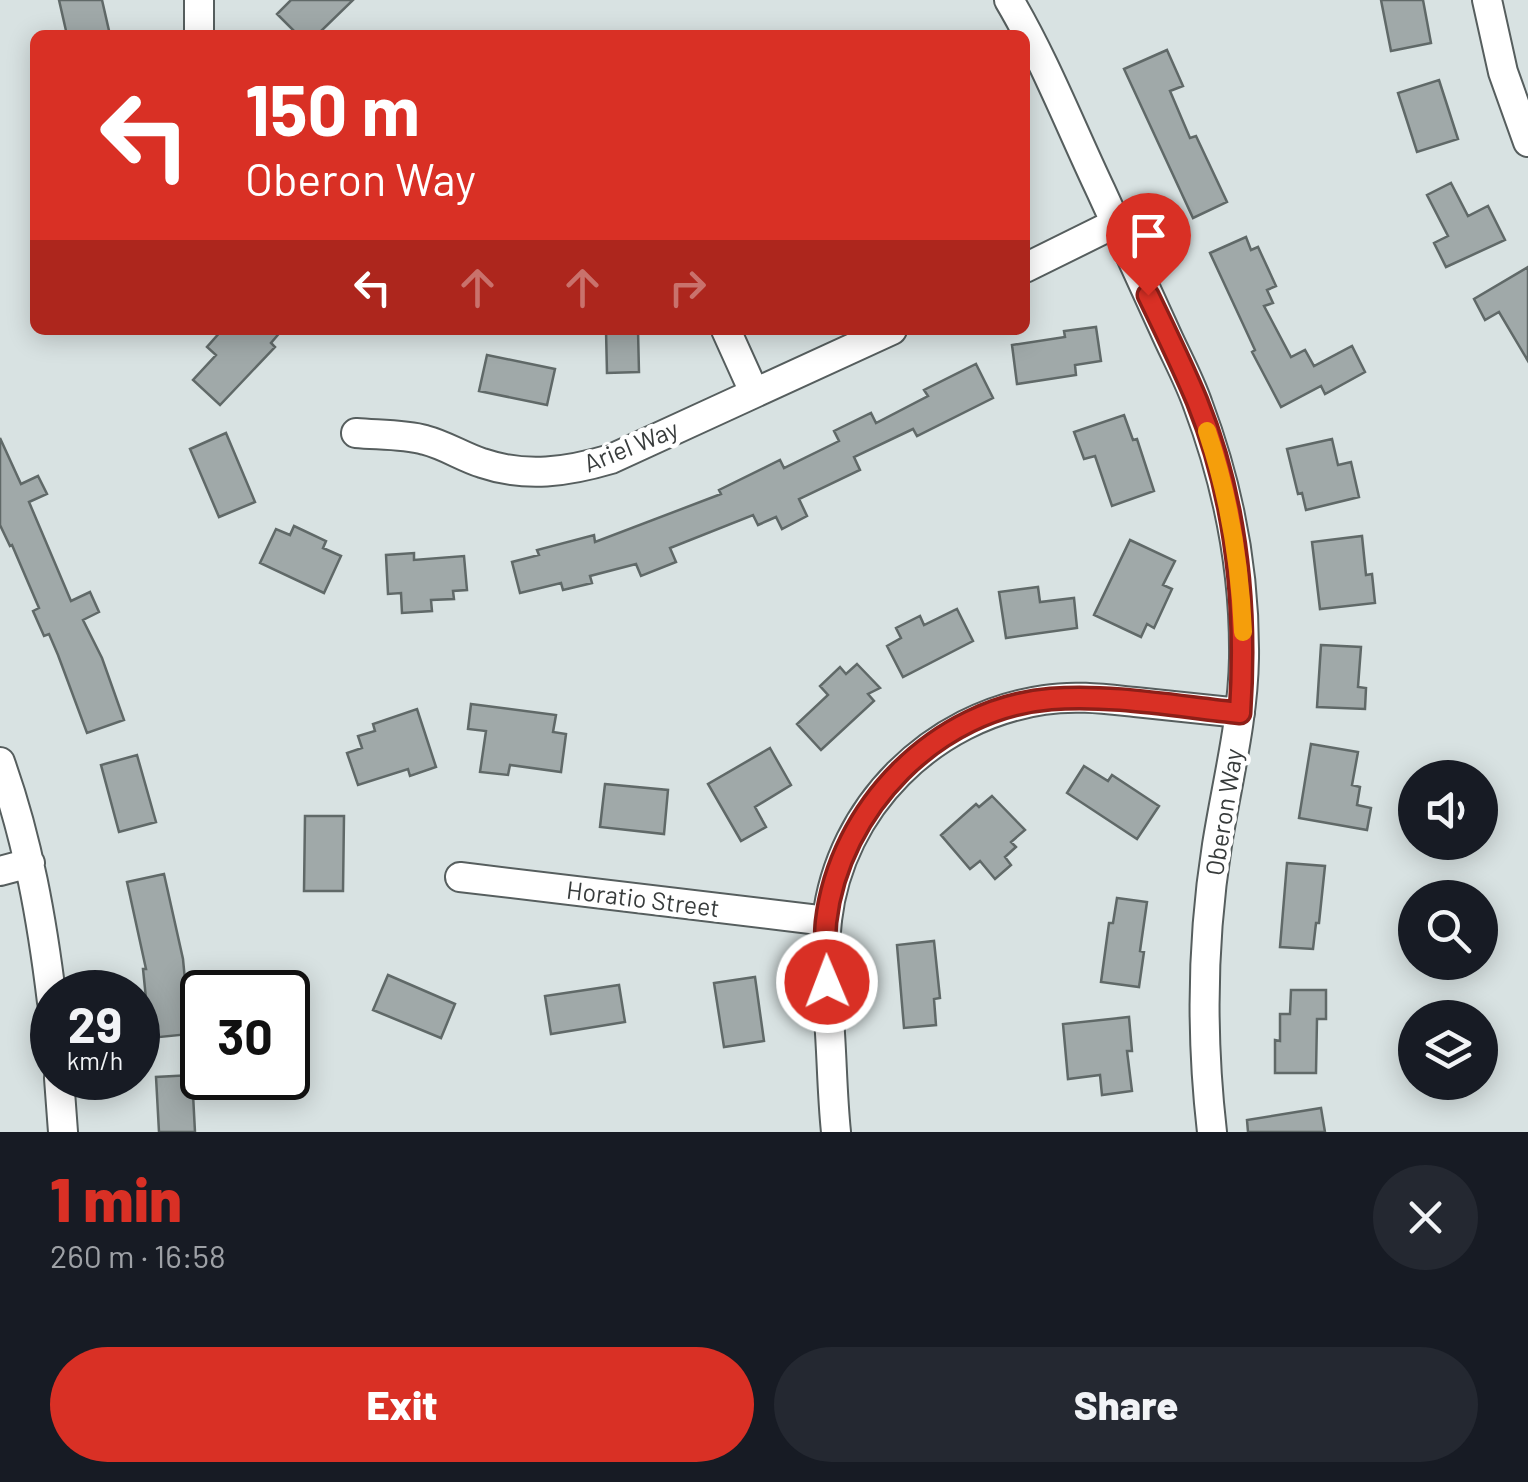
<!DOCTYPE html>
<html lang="en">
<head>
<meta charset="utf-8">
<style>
	body { margin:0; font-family:Barlow,sans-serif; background:#242831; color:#f1f3f6; height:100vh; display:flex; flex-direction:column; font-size:38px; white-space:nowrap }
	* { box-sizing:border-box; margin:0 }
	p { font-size:32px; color:#9ea1a6 }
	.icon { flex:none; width:55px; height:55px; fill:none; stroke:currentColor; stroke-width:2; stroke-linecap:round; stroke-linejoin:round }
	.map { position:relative; height:1132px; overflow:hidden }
	.sheet { display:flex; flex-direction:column; background:#171b24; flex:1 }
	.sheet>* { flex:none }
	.top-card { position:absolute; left:30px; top:30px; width:1000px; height:305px; border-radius:15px; box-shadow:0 5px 25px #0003; background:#d93025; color:#fff; overflow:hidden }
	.controls { position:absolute; left:1398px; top:760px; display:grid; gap:20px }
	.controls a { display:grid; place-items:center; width:100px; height:100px; border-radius:50%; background:#171b24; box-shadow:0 5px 25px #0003; font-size:50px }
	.speed { position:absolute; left:30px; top:970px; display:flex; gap:20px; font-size:50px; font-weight:700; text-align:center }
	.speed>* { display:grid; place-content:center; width:130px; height:130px; border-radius:50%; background:#171b24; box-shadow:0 5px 25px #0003; line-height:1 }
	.speed small { font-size:25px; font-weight:400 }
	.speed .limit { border:5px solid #111; border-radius:15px; background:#fff; color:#111 }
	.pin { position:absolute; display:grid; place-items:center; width:85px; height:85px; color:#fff; margin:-102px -42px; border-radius:50% 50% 50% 0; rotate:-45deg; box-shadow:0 0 10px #0007 }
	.pin .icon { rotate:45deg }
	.me { position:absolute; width:110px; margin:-55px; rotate:359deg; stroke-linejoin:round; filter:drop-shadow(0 0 8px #0008) }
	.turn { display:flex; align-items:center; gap:35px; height:210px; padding:0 50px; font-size:45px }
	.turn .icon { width:130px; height:130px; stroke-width:2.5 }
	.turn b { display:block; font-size:70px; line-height:85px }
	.lanes { display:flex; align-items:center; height:95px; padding:0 50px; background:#0003; justify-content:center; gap:50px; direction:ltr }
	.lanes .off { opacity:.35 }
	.round { display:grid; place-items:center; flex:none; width:105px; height:105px; border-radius:52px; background:#242831 }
	.head { display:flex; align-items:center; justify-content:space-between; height:170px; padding:0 50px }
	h1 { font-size:60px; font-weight:800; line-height:75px; color:#d93025 }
	.button { display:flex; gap:20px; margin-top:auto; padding:20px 50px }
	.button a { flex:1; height:115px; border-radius:60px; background:#d93025; color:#fff; font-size:40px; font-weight:800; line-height:115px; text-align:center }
	.button a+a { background:#242831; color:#f1f3f6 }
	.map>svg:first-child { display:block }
	.building { fill:#a0a9a9; stroke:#606968; stroke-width:2.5 }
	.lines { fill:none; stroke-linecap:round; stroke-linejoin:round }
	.minor-casing { stroke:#565e5e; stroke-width:32 }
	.minor { stroke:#fff; stroke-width:28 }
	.route-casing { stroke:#8d1f18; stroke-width:25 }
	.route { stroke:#d93025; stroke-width:18 }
	.slow { stroke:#f59e0b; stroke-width:18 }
	.labels { text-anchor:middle; stroke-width:9; stroke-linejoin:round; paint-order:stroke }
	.street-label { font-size:25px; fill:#383c3c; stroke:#fff }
</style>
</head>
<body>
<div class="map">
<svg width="1528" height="1132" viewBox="0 0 1528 1132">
	<rect width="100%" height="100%" fill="#d8e2e2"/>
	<!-- building -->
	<path class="building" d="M59,0H102L110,35H67Z
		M291,0H353L317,35H298L277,14Z
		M1381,0H1423L1431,43L1391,51Z
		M1167,50L1183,86L1170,91L1190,138L1196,136L1227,202L1193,218L1124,69Z
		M1439,80L1458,139L1417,152L1398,93Z
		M1451,183L1468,216L1488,206L1505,240L1446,267L1434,243L1448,236L1427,195Z
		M1246,237L1251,250L1258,247L1276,286L1267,290L1273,303L1264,306L1291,357L1305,350L1314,366L1352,346L1365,372L1325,394L1321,386L1281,407L1252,352L1255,350L1210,253Z
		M1528,267V361L1499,312L1485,320L1474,299Z
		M1096,327L1101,361L1075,365L1076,375L1017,384L1012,345L1065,337L1064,331Z
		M222,330H282L271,343L275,347L220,405L193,380L216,355L207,347Z
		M606,330H638L639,372L607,373Z
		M487,355L555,369L547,405L479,391Z
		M976,364L993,398L917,436L913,429L854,457L860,470L799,499L807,516L782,529L776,517L758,525L753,515L670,548L676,562L641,576L636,564L590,576L592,583L563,590L561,583L520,593L512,562L539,555L537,550L594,535L595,542L721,494L719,490L780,460L784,468L839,441L834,431L871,413L876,423L928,396L924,390Z
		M1124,415L1133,440L1137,439L1154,491L1112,506L1095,456L1084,459L1074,432Z
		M226,433L255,502L219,517L190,449Z
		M0,438L21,484L38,476L47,494L29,502L71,601L90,592L99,612L83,620L102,658L124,720L87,733L58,655L49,634L44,636L33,611L39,608L12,545L10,546L0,525Z
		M1332,439L1338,465L1351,462L1359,497L1306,510L1302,493L1298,494L1287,449Z
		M294,526L326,541L323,548L341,556L324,593L260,563L276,529L290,535Z
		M1362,536L1366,575L1372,574L1375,603L1320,609L1312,542Z
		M1130,540L1175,561L1163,585L1172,589L1154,628L1147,624L1141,637L1094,615Z
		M414,553V560L464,556L467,590L453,591L454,599L431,600L432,611L402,613L401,593L388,594L386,555Z
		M1038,587L1040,602L1074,598L1077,628L1006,638L999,592Z
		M957,609L973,641L903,677L887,646L901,638L896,628L920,616L924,625Z
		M1321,645L1361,647L1358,687L1366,688L1365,709L1317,707Z
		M857,664L880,688L868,694L874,701L821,750L797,724L828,695L820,686L840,667L846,674Z
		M471,704L556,715L553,732L566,734L561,772L510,765L508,775L480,772L486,731L468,729Z
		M417,709L436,767L410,776L408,769L358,785L347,753L362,748L358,736L375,731L373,724Z
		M1311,744L1358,752L1352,785L1360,787L1357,805L1371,808L1367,830L1299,818Z
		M770,748L791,785L755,807L766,827L741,841L708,784Z
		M137,755L156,822L119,832L101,765Z
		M1084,766L1108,781L1112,775L1159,806L1137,839L1067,793Z
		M605,784L668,790L664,834L600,827Z
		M992,796L1025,830L1011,842L1016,847L1005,857L1011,865L995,879L980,861L970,869L941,835L976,804L979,807Z
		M305,816H344L343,891H304Z
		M1287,863L1325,866L1319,923H1316L1313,949L1280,947Z
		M164,874L183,959L190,1034L150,1038L143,969H146L127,882Z
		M1117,898L1147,902L1140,951L1144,952L1139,987L1101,982L1109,923H1113Z
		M934,941L940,998L934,999L936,1025L904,1028L897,945Z
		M388,975L455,1004L441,1038L373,1010Z
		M755,977L764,1041L724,1047L714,983Z
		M619,985L625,1022L551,1034L545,996Z
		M1291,990H1326V1019H1317L1316,1073H1275V1040L1280,1041V1014H1290Z
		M1129,1017L1132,1051H1127L1132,1091L1102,1095L1100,1075L1068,1079L1063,1024Z
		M192,1075L195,1132H159L156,1077Z
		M1321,1108L1325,1132H1248L1247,1120Z"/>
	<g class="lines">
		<!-- minor casing -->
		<g class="minor-casing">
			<path id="minor" d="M1009,0C1045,61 1071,128 1101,191C1122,237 1143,283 1164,329C1175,354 1189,379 1198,405C1228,485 1245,572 1244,658C1243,721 1227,782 1217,845C1202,940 1201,1037 1212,1132
				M1487,0L1503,72L1528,142
				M199,35V0
				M1025,268L1116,223
				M726,330L754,392
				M356,433C378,435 404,434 425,440C445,445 463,457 482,463C526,478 567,472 611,459L892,330
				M0,762C28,840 42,920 52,1002
				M0,871L30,863
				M460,877L827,921
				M59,1078L63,1132
				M836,1132C832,1094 832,1056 829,1019C827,986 823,953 827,920C840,807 932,716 1044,700C1075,695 1105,699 1135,702C1170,706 1205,709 1240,713"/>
		</g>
		<!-- minor -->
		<use href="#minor" class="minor"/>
	</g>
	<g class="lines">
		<!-- route casing -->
		<g class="route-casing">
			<path id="route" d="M827,982C826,962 824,942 826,922C839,808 937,708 1051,699C1111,694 1180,707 1240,713C1247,607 1237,500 1197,401C1182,365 1165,330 1148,295"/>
		</g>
		<!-- route -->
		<use href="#route" class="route"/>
		<!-- slow -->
		<path class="slow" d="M1207,431C1229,496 1240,563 1243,632"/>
	</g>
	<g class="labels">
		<!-- street labels -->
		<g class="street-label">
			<text transform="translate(631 446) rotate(-22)" y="9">Ariel Way</text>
			<text transform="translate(1224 812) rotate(-81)" y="9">Oberon Way</text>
			<text transform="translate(643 899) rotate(7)" y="9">Horatio Street</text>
		</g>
	</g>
</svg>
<div class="controls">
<a><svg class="icon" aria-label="sound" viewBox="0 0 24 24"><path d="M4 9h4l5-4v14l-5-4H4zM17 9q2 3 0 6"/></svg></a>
<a><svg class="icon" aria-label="search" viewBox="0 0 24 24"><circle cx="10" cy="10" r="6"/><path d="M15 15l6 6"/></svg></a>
<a><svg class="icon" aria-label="layers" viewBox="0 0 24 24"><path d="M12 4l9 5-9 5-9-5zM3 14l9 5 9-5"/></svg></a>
</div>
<div class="speed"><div>29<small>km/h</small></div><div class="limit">30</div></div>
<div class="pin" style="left:1148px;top:295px;background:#d93025"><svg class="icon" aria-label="arrive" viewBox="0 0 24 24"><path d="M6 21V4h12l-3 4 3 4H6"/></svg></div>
<svg class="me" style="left:827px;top:982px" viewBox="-20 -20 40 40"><circle r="17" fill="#d93025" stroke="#fff" stroke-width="3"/><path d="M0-11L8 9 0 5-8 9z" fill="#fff"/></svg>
<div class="top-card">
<div class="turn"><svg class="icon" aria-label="left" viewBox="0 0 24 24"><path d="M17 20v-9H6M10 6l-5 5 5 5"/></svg><div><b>150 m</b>Oberon Way</div></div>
<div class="lanes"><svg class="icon" aria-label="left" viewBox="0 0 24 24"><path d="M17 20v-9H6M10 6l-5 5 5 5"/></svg><svg class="icon off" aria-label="ahead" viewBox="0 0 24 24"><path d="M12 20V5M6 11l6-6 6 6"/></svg><svg class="icon off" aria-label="ahead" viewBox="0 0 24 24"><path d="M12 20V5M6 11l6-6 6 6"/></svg><svg class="icon off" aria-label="right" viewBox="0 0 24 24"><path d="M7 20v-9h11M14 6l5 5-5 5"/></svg></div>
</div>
</div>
<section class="sheet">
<div class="head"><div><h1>1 min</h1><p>260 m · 16:58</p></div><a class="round"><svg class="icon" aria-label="close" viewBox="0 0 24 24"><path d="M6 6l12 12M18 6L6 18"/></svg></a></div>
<div class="button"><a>Exit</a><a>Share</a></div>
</section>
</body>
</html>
